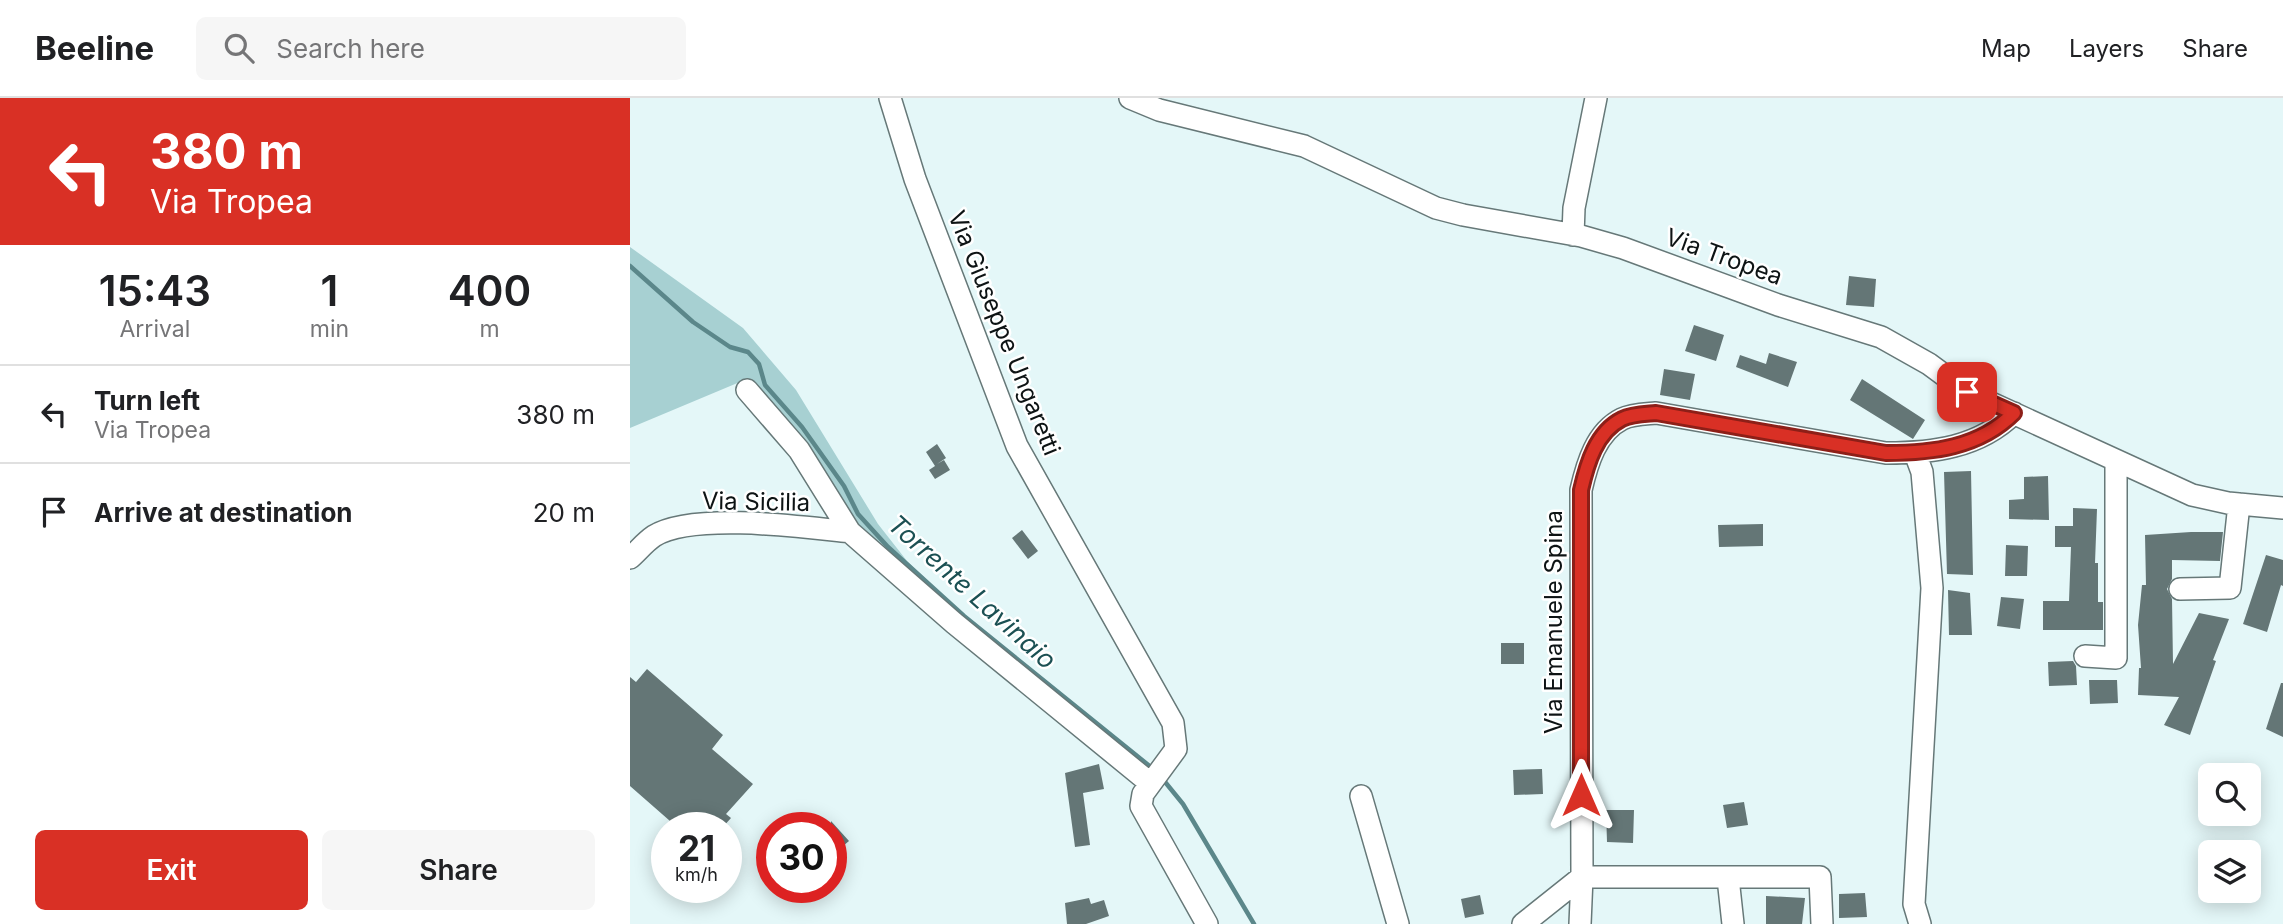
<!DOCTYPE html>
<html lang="en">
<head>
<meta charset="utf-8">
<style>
	body { margin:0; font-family:Inter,sans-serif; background:#f6f6f6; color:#202124; height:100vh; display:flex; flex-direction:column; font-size:26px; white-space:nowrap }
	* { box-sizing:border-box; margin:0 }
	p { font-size:23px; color:#757577 }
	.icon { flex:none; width:38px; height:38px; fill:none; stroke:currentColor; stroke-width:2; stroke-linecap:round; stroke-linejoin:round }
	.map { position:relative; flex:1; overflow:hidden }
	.sheet { display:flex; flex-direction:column; background:#fff; width:630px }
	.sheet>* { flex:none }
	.guide { background:#d93025; color:#fff; overflow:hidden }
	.fabs { position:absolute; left:1568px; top:665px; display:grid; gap:14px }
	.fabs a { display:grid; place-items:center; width:63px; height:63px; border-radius:10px; background:#fff; box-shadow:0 4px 18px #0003; font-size:35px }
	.speed { position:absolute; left:21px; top:714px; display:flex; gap:14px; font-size:35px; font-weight:700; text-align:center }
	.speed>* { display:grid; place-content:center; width:91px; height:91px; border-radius:50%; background:#fff; box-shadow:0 4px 18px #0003; line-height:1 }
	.speed small { font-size:18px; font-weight:400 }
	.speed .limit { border:10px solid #d22; background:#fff; color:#111 }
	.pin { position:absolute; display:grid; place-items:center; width:60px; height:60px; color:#fff; margin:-30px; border-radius:14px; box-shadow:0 4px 10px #0006 }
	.me { position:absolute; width:77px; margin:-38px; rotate:0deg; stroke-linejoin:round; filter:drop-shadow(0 0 5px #0008) }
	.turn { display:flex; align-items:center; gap:24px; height:147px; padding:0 35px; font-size:32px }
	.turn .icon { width:91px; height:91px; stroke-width:2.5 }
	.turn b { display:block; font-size:49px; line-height:60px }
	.eta { display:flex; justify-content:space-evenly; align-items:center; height:119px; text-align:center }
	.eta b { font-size:42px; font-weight:600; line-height:49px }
	.cta { display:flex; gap:14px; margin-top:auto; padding:14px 35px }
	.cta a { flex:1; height:80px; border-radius:10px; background:#d93025; color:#fff; font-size:28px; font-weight:600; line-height:80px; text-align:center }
	.cta a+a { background:#f6f6f6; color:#202124 }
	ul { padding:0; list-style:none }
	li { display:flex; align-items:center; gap:21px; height:98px; padding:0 35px; border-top:2px solid #e0e0e0 }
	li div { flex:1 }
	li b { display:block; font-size:26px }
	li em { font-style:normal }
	header { display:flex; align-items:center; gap:42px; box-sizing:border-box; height:98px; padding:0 35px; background:#fff; border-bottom:2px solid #e0e0e0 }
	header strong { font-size:33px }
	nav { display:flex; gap:38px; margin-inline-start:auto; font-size:24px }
	.search { width:490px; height:63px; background:#f6f6f6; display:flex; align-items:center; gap:18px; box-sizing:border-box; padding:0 24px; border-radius:10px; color:#757577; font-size:26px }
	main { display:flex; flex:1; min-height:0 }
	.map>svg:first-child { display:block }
	.green { fill:#a7d0d2 }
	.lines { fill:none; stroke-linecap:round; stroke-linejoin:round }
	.stream { stroke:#5b878a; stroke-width:4.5 }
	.building { fill:#647676 }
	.minor-casing { stroke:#667878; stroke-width:24 }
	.minor { stroke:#fff; stroke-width:21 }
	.route-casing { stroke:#8d1f18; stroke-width:18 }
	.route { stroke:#d93025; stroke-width:12 }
	.labels { text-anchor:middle; stroke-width:5; stroke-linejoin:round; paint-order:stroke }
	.street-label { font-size:24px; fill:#0d1314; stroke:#fff }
	.water-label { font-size:26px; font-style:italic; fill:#1b5053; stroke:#fff }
</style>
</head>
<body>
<header>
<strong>Beeline</strong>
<div class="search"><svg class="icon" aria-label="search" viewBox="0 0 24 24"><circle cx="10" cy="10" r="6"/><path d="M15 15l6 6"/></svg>Search here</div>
<nav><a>Map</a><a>Layers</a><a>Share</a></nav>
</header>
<main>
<section class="sheet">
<div class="guide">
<div class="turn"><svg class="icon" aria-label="left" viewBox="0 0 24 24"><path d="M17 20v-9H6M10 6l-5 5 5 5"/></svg><div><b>380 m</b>Via Tropea</div></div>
</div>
<div class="eta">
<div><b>15:43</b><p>Arrival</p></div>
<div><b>1</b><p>min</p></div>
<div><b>400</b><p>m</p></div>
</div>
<ul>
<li><svg class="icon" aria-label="left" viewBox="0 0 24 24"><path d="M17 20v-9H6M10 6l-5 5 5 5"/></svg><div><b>Turn left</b><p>Via Tropea</p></div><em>380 m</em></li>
<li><svg class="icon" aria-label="arrive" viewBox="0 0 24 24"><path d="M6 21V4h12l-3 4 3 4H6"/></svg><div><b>Arrive at destination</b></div><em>20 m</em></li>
</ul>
<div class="cta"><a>Exit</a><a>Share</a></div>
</section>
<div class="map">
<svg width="1653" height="826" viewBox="0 0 1653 826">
	<rect width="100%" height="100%" fill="#e4f7f8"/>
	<!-- green -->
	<path class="green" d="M0,149L113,230L166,292L248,426L277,463L312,496L306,501L226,433L170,344L117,281L0,330Z"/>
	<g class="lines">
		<!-- stream -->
		<path class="stream" d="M0,168L63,224L100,249L118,254L129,266L135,287L172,329L214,388L228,416L258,449L334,518L522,670
			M531,679L553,706L624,826"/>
	</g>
	<!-- building -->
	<path class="building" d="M1219,178L1246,181L1244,209L1216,207Z
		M1064,227L1094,237L1086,263L1055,253Z
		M1139,255L1167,264L1158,289L1106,269L1110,257L1136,266Z
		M1034,271L1065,276L1060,302L1030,297Z
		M1232,281L1295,322L1283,341L1220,302Z
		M307,346L316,360L307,366L314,362L320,372L305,381L299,372L305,368L296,354Z
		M1341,373L1343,477L1317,476L1314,374Z
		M1418,378L1419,422L1379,421V402L1394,401V379Z
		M1443,410L1467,411L1465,465H1468V504H1473V532H1413V503H1439L1441,449H1425V428H1443Z
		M1133,426V448L1089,449L1088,427Z
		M392,432L408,453L398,461L382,440Z
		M1561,434H1593L1590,463L1542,462V481L1537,491L1542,501L1543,566L1569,515L1599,521L1583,562L1586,563L1560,637L1534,627L1549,599L1508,597L1509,570H1511L1508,527L1512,487H1516L1515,437Z
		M1376,447L1398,448L1397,478H1375Z
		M1636,457L1653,462V488L1651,487L1637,534L1613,526Z
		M1318,492L1340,495L1342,537H1319Z
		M1371,499L1394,501L1390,531L1367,528Z
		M871,545H894V566H871Z
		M1443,563L1446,568L1447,587L1419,588L1418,564Z
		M17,571L93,637L82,651L123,686L96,716L101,720L92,730H48L0,688V579L6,584Z
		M1459,582H1487L1488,605L1460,606Z
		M1651,585H1653V639L1636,631Z
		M469,666L474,691L453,695L460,747L445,749L435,675Z
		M912,671L913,696L884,697L883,672Z
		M1114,704L1118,727L1097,730L1093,707Z
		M976,712H1004L1003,745L977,744Z
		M201,723L219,743L201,758Z
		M1235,795L1237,819L1209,820V796Z
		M850,797L854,816L835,820L831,801Z
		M1136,798L1175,800L1172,826H1136Z
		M459,800L461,806L474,802L479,818L456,826H437L435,805Z"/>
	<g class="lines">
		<!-- minor casing -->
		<g class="minor-casing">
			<path id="minor" d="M260,0L285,81L387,348L543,625L546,651L513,696L511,708L577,826
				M500,0L529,12L674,48L806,110L833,117L951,138L993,150L1148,207L1251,239L1299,266L1337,294L1562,397L1598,405L1653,410
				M943,137L944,110L966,0
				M117,292L169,352L220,434L324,525L520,685
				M1285,355L1292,374L1302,490L1284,806L1290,826
				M0,460C8,453 15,444 24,438C63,414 174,429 220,434
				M1550,491L1600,490L1609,406
				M1455,558L1486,560V363
				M731,698L768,826
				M1098,780L1103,826
				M893,826L952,779L951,392C957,366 966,334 992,321C1002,316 1016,316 1026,315L1256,355C1302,355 1349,350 1384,315
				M950,826L952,779H1190L1192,826"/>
		</g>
		<!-- minor -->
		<use href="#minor" class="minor"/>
	</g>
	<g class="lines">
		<!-- route casing -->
		<g class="route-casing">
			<path id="route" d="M951,697V392C957,366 966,334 992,321C1002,316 1016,316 1026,315L1256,355C1302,355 1349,350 1384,315L1337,294"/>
		</g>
		<!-- route -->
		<use href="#route" class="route"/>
	</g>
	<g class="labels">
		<!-- street labels -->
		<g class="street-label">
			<text transform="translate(1094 159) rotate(20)" y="8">Via Tropea</text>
			<text transform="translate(374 235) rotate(68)" y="8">Via Giuseppe Ungaretti</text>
			<text transform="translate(126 404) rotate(1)" y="8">Via Sicilia</text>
			<text transform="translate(924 524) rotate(-90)" y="8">Via Emanuele Spina</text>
		</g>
		<!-- water labels -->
		<g class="water-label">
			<text transform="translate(342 494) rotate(42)" y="9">Torrente Lavinaio</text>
		</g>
	</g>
</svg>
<div class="fabs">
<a><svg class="icon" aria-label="search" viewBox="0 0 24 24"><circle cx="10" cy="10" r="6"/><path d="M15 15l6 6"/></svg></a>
<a><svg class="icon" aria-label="layers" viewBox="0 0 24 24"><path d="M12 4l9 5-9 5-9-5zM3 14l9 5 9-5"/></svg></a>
</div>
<div class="speed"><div>21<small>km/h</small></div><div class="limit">30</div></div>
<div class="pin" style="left:1337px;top:294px;background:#d93025"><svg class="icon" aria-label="arrive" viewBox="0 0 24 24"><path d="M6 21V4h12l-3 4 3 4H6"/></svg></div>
<svg class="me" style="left:951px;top:697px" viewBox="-20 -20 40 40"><path d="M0-17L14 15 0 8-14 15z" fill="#d93025" stroke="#fff" stroke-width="4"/></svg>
</div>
</main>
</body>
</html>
